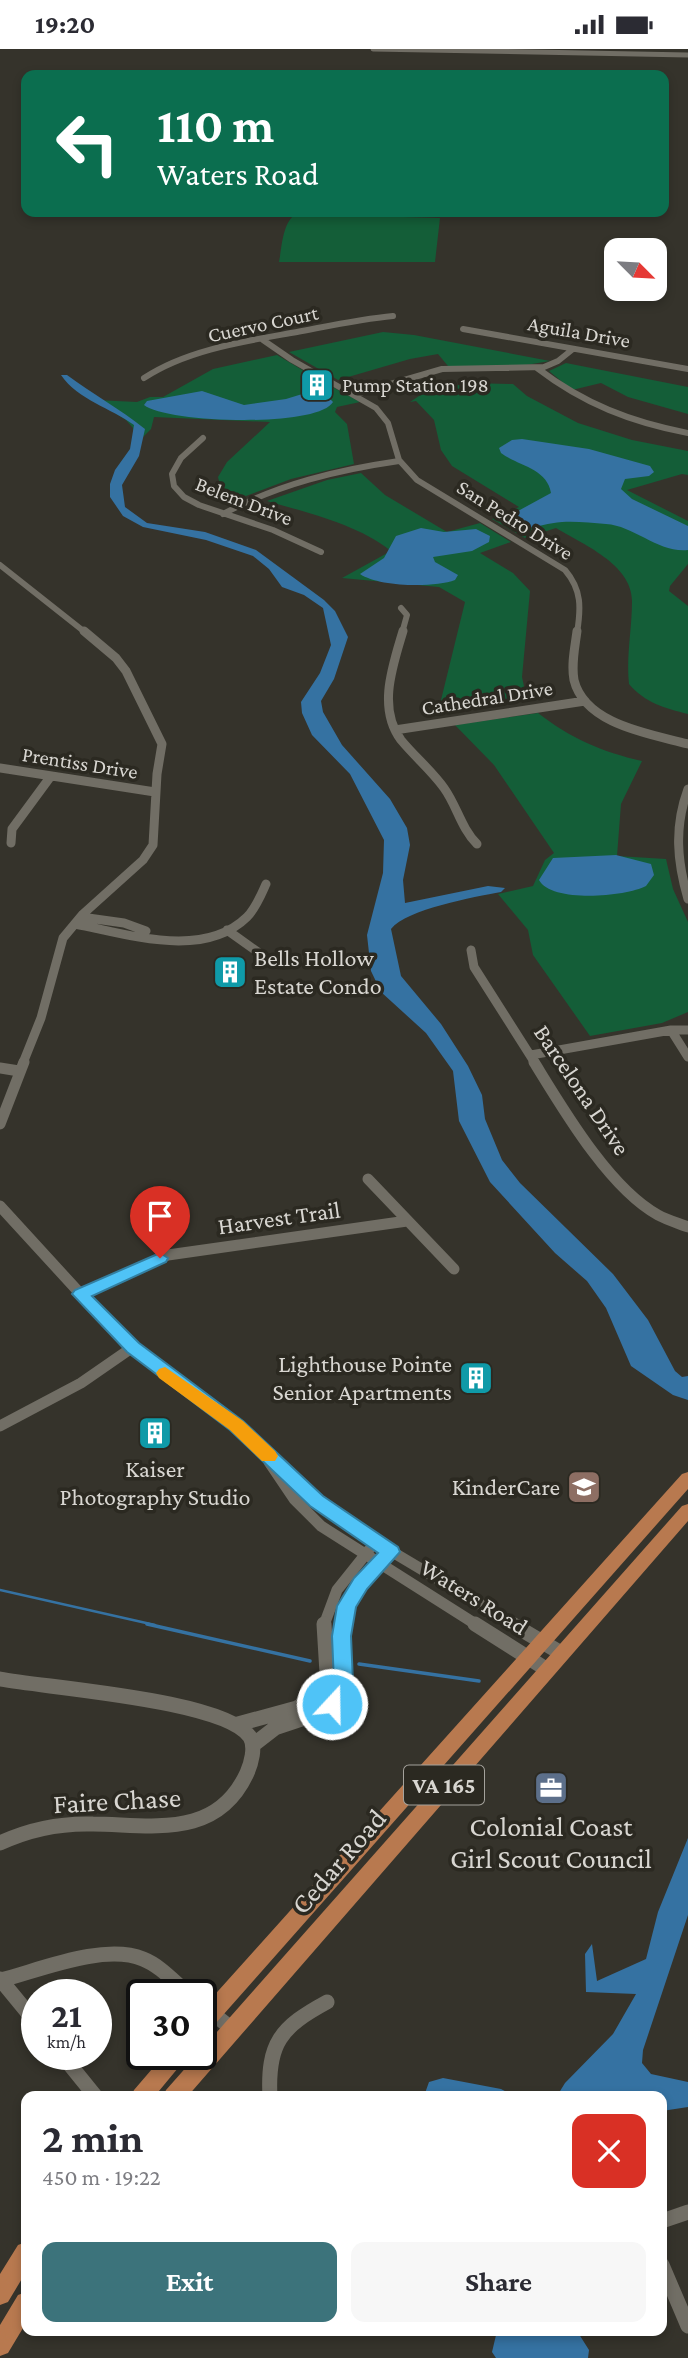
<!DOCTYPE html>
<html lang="en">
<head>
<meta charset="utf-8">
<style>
	body { margin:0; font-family:"Crimson Pro",serif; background:#f7f7f7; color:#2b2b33; height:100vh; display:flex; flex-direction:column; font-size:26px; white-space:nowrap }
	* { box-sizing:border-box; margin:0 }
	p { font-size:23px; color:#7c7c81 }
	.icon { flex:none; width:38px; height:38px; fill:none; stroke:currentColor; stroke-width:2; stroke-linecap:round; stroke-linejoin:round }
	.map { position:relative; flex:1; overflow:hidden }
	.details { position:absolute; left:21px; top:2042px; width:646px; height:245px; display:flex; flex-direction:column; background:#fff; border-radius:14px; box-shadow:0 4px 10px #0003 }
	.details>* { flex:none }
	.banner { position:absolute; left:21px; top:21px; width:648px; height:147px; border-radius:14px; box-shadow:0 4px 10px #0003; background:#0b6e4f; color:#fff; overflow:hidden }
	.needle { width:46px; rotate:114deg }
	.fabs { position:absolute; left:604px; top:189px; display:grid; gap:14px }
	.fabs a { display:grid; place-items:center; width:63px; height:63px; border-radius:14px; background:#fff; box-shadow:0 4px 10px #0003; font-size:35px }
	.speed { position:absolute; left:21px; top:1930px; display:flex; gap:14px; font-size:35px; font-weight:700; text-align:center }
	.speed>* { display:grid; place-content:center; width:91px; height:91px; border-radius:50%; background:#fff; box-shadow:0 4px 10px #0003; line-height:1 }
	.speed small { font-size:18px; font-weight:400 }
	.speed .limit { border:4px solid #111; border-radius:10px; background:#fff; color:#111 }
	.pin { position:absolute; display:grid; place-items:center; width:60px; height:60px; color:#fff; margin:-72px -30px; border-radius:50% 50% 50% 0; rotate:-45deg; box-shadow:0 0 7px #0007 }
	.pin .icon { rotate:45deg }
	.me { position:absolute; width:77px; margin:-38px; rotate:21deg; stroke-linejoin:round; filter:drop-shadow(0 0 5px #0008) }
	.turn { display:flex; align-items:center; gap:24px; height:147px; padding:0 21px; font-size:32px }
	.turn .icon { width:91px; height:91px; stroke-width:2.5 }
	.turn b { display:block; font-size:49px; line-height:60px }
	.round { display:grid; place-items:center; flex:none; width:74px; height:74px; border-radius:14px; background:#f7f7f7 }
	.headline { display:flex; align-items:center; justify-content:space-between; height:119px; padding:0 21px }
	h1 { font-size:42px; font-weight:700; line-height:52px }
	.action { display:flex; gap:14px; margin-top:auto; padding:14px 21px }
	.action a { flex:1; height:80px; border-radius:14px; background:#3c737b; color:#fff; font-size:28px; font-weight:700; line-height:80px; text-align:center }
	.action a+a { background:#f7f7f7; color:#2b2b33 }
	.status { display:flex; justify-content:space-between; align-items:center; height:49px; padding:0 35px; background:#fff; direction:ltr }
	.status svg { height:19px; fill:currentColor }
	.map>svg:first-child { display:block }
	.green { fill:#145e38 }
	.water { fill:#3572a2 }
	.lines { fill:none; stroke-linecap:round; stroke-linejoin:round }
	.stream-far1 { stroke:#3572a2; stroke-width:2.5 }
	.stream { stroke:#3572a2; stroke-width:3.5 }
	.minor-far4 { stroke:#716e65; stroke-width:5 }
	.minor-far3 { stroke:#716e65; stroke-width:6 }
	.minor-far2 { stroke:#716e65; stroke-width:9 }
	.minor-far1 { stroke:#716e65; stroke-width:11 }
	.minor { stroke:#716e65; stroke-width:15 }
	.major { fill:#b8794f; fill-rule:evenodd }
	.route { fill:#4fc3f7; stroke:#337fa1; stroke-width:2 }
	.slow { fill:#f59e0b }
	.labels { text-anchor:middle; stroke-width:7; stroke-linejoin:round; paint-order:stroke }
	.far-street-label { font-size:21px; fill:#d8d6d1; stroke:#2b2921 }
	.far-poi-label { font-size:21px; fill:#d8d6d1; stroke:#2b2921; text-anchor:start }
	.shield { fill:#2b2921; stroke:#a4a29c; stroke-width:2 }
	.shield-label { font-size:23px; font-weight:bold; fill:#d8d6d1 }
	.poi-label { font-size:24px; fill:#d8d6d1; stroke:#2b2921; text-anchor:end }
	.street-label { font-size:24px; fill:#d8d6d1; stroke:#2b2921 }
	.near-street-label { font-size:28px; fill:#d8d6d1; stroke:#2b2921 }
	.near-poi-label { font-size:28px; fill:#d8d6d1; stroke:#2b2921 }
</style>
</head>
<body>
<div class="status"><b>19:20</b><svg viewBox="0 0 49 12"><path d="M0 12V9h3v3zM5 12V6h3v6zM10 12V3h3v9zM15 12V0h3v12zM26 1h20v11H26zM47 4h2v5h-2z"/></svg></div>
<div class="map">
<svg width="688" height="2309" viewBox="0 0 688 2309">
	<rect width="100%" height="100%" fill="#35332b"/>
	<!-- green -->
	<path class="green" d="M295,165L440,169L435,213H279C282,198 282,176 295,165Z
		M383,283L414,286L550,312L520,317H448L438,305L410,310L338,331L289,303Z
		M277,306L321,332L311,335L316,338L329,336L360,353L337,358L335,363L347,375L354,415L291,430L246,447L228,442L220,436L218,428L227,413L270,373L154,368L151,380L134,397L133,379L126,371L95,351L137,353L150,348H163L213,320Z
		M566,314L688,338V365L628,348L601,334L572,341L549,322Z
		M467,334L513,335L527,347L578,374L632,391L688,402V426L682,425L627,441L688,472V515L670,537L669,542L688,557V665C665,659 645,654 629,635C626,608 632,580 632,552C632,515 582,495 556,479L525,489L492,470L519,458L452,417L441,401L434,371L416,352L410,353L422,345Z
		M361,424L385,446L447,483L480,474L511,493L480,504L513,524L530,542L522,628L527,651L443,663L441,651L465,553L439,538L342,529L391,502C357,475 308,464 267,452L327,431Z
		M538,664C570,689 602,703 642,712L621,755L617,807L666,810L673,840L688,873V963L662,974L590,987L533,906L528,881L498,845L533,837L545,811L554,804L494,716L455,676Z"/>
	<!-- water -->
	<path class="water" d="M61,326H67C93,345 120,360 145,380L139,407L122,436L125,458L147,474L205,483L256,501L324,551L335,562L348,588L334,630L321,652L323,663L342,696L390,750L407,779L410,796L403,831L405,854L488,837L505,839L501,843C474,848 407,860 391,880L401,927L441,975L468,1017L482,1046L485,1070L502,1111L520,1134L613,1225L648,1271L675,1322L682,1328L688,1327V1351L673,1346L631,1317L606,1259L587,1232L555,1204L490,1133L459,1072L453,1022L426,984L381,943L371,922L367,886L383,824L384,791L350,725L312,686L302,664L301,653L320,624L331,596L323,559L304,546L282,538L269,520L253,507L206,491L143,478L123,467L110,448V435L115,421L130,400L134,376C111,359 78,351 61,326Z
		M202,342L244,356L286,350L312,342L325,345L333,353C318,379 166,374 144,356L147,352Z
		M522,390L589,400L650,417L654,423L649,427L625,430L621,440L632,450L688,477V501C658,504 635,477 606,475C592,474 576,472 562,473C540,474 524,487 505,470L507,468L551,444C547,419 518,417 501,404L499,399L512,391Z
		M421,479L444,483L476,480L490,487L489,493L472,502L433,508L435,513L458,526L455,531C434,539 379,538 360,525L384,509L396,487Z
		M616,806L651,815L654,826L646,837C625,848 551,854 539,831L553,809Z
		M688,1789V1866L643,2001L642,2014L651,2025L688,2033V2058L662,2062V2048L557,2047L565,2034L613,1985L636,1945L586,1943L585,1905L592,1895L597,1932L646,1910L658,1863Z
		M443,2029L501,2040L514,2047H424L429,2033Z
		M497,2282H577L589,2301L588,2309H496L492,2303Z"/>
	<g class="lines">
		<!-- stream-far1 -->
		<path class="stream-far1" d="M0,1541L155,1576"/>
		<!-- stream -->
		<path class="stream" d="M147,1575L310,1612
			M359,1615L479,1632"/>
		<!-- minor-far4 -->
		<path class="minor-far4" d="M373,0L688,6"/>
		<!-- minor-far3 -->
		<path class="minor-far3" d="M463,280L688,320
			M263,291L292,311L376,359L388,374L399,411L417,431L565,521C582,541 581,559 577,584
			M537,319C584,355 631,373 688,384
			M144,329C188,300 247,292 297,283C329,277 361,270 393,267
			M356,345L442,320L544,318L558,312L573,300
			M203,389L181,409L172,425L174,437L184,448L199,456L273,481L321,503
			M223,465C279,435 337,421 399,412
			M0,516L86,584
			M401,559L407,566L402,584"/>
		<!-- minor-far2 -->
		<path class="minor-far2" d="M403,582C393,616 377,659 401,691C415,708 432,722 444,739C457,757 461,779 477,795
			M577,582C575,598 571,615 574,631C585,676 651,685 688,695
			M395,681L585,652
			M0,719L155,743
			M688,740C674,778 677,812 688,850
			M11,794L12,780L51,727
			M81,868L124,874L146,882
			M75,875C128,885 203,911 247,868C256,859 261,846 266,835
			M227,881L262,906
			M471,901L474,918L535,1014
			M671,981L688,1008
			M531,1006L671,981H688
			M23,1014L41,969L63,889L83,865L143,811L153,796L157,725L162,695L126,622L116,609L84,582"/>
		<!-- minor-far1 -->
		<path class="minor-far1" d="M534,1013C563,1060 609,1139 658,1166C667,1171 678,1174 688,1178
			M0,1019L19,1022
			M0,1075L24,1013
			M368,1130L454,1220
			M0,1157L119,1287L236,1376L316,1452L364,1486L515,1576
			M80,1245L168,1206L407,1172
			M0,1377L81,1334L133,1298
			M269,1413L294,1450L321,1477L477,1576
			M324,1576L337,1541L369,1501
			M341,1576C347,1545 369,1524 391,1503"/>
		<!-- minor -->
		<path class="minor" d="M475,1575L546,1620
			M512,1575L561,1604
			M0,1630C48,1639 226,1651 250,1688C256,1698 251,1715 247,1724C236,1748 218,1765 193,1772C161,1781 125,1775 93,1775C60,1774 30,1780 0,1794
			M238,1675L297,1659L323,1643L327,1624L324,1575
			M253,1696L275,1679L314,1666L332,1654L342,1634V1575
			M0,1930L37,1975
			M1,1931C40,1921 104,1894 143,1910C161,1917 175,1934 190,1946
			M201,1955L231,1979
			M62,2006L96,2048
			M270,2048C267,1994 281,1978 327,1953
			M662,2172L688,2163
			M662,2216L688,2277"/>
		<!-- major -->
		<path class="major" d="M688,1423V1440L208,1983L201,1985V1961L682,1425Z
			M688,1455V1472L187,2048H163L166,2041L197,2006H201V2001L682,1457Z
			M164,2006H186L183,2013L154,2048H131L134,2041Z
			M26,2193V2223L8,2253L0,2256V2225L18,2196Z
			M26,2243V2274L8,2304L0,2307V2276L18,2246Z"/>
	</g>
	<!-- route -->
	<path class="route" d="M160,1204L168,1209L166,1213L92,1247L139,1294L243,1372L323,1447L398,1498L400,1503L367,1540L356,1558L351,1587L353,1633L339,1661L332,1663L325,1661L322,1655L334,1633L332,1587L337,1557L354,1529L378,1504L310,1457L230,1381L127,1303L72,1245L75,1241Z"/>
	<!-- slow -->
	<path class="slow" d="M165,1318L243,1372L275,1402L278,1407L275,1412H262L230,1381L159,1329L156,1324L159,1320Z"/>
	<!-- icons -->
	<defs>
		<g id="building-square" transform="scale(1.75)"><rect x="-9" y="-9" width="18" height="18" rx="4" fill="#0f9aa8" stroke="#2b2921"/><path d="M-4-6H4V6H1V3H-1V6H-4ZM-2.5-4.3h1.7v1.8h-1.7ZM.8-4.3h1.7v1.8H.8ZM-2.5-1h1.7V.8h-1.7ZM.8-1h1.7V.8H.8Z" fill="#fff"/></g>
		<g id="school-square" transform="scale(1.75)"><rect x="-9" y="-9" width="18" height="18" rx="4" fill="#8d6e63" stroke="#2b2921"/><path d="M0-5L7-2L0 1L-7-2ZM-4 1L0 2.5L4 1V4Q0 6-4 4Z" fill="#fff"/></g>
		<g id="office-square" transform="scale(1.75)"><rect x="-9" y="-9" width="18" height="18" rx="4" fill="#5c6f8a" stroke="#2b2921"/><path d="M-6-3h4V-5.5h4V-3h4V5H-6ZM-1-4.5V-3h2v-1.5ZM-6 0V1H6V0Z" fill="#fff"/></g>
	</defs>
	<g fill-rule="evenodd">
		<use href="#building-square" x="317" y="336"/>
		<use href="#building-square" x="230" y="923"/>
		<use href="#building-square" x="476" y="1329"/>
		<use href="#building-square" x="155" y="1384"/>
		<use href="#school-square" x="584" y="1438"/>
		<use href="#office-square" x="551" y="1739"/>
	</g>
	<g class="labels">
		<!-- far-street labels -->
		<g class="far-street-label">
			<text transform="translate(263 275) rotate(-12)" y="7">Cuervo Court</text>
			<text transform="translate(579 283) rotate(10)" y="7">Aguila Drive</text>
			<text transform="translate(244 452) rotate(21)" y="7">Belem Drive</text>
			<text transform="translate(515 471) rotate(32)" y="7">San Pedro Drive</text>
			<text transform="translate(487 649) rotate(-9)" y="7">Cathedral Drive</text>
			<text transform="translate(80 714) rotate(9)" y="7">Prentiss Drive</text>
		</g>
		<!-- far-poi labels -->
		<g class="far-poi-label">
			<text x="342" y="343">Pump Station 198</text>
		</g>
		<!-- shield labels -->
		<rect class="shield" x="404" y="1716.5" width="80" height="39" rx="5"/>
		<g class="shield-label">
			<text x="444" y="1744">VA 165</text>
		</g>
		<!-- poi labels -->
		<g class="poi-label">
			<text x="254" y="917" text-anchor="start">Bells Hollow<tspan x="254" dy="28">Estate Condo</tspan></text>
			<text x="452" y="1323">Lighthouse Pointe<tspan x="452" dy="28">Senior Apartments</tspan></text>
			<text x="155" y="1428" text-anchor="middle">Kaiser<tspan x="155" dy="28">Photography Studio</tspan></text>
			<text x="560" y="1446">KinderCare</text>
		</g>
		<!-- street labels -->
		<g class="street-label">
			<text transform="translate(582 1041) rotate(56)" y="8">Barcelona Drive</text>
			<text transform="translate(279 1169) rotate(-8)" y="8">Harvest Trail</text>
			<text transform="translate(474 1548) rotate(32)" y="8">Waters Road</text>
		</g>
		<!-- near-street labels -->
		<g class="near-street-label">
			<text transform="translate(117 1751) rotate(-3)" y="10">Faire Chase</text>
			<text transform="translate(338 1812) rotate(-49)" y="10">Cedar Road</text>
		</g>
		<!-- near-poi labels -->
		<g class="near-poi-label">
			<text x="551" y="1787">Colonial Coast<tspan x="551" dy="32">Girl Scout Council</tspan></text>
		</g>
	</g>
</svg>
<div class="fabs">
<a><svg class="needle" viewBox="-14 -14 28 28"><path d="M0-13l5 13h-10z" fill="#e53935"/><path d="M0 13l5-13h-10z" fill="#7c7c81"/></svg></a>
</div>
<div class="speed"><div>21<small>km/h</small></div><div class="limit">30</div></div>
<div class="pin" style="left:160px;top:1209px;background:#d93025"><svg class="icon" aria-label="arrive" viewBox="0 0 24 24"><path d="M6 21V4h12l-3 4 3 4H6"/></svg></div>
<svg class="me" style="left:332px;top:1655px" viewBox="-20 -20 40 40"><circle r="17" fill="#4fc3f7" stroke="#fff" stroke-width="3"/><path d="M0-11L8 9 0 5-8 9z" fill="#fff"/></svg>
<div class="banner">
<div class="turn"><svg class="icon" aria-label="left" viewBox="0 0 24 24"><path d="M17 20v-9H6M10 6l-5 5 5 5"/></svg><div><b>110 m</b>Waters Road</div></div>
</div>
<section class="details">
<div class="headline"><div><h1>2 min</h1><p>450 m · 19:22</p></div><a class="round" style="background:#d93025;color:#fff"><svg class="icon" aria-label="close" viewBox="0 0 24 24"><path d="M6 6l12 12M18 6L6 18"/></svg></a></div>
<div class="action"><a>Exit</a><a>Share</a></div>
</section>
</div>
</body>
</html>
